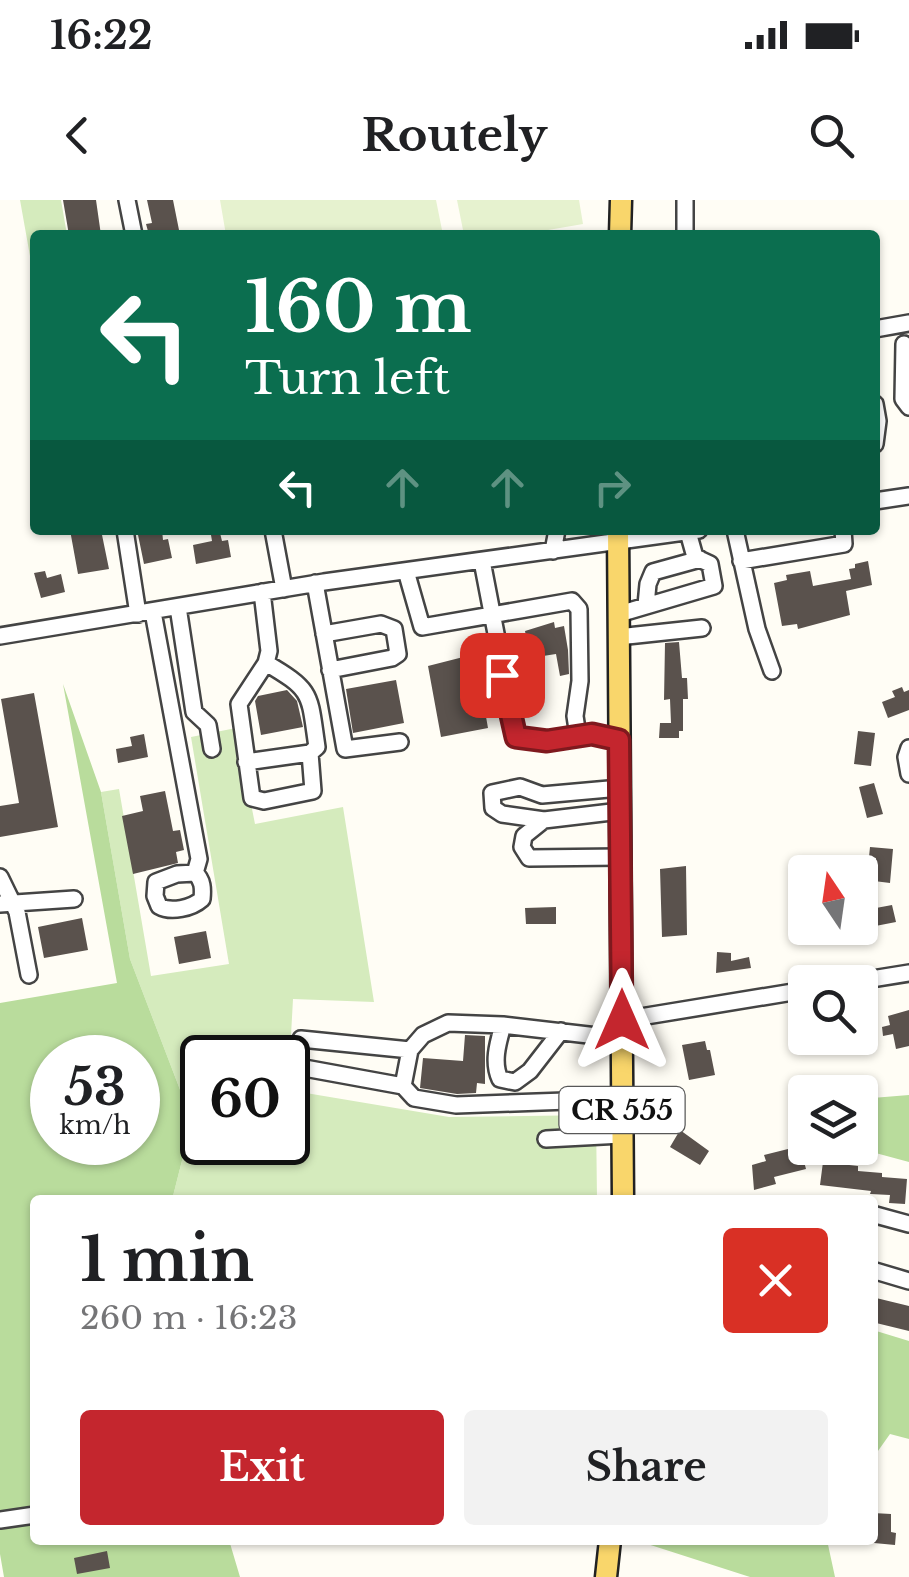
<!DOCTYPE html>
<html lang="en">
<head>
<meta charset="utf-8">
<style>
	body { margin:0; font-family:"Libre Baskerville",serif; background:#f2f2f2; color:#202124; height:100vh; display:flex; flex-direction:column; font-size:38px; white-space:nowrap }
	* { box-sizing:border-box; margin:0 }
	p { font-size:32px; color:#757577 }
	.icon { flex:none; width:55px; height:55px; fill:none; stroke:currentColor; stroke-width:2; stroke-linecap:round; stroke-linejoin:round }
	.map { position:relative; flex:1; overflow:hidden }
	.side { position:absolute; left:30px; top:995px; width:848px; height:350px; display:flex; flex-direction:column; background:#fff; border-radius:10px; box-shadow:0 2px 8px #0004 }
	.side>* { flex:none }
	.banner { position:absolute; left:30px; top:30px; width:850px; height:305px; border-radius:10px; box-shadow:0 2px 8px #0004; background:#0b6e4f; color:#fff; overflow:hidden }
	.needle { width:65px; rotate:347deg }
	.controls { position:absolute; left:788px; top:655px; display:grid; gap:20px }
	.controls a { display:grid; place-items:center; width:90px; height:90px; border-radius:10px; background:#fff; box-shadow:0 2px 8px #0004; font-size:50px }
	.speed { position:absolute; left:30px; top:835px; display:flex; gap:20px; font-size:50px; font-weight:700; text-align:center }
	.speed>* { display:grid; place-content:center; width:130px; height:130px; border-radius:50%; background:#fff; box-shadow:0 2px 8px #0004; line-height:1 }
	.speed small { font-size:25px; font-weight:400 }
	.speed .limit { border:5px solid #111; border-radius:15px; background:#fff; color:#111 }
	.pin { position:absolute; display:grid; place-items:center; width:85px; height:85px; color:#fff; margin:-42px; border-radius:20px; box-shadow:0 5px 15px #0006 }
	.me { position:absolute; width:110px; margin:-55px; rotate:0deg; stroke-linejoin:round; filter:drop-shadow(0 0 8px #0008) }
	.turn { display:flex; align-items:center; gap:35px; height:210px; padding:0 50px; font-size:45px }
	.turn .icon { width:130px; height:130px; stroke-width:2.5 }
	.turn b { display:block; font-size:70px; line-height:85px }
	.lanes { display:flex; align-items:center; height:95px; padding:0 50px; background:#0003; justify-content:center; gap:50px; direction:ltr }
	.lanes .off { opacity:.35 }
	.round { display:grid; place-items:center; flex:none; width:105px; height:105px; border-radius:10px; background:#f2f2f2 }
	.summary { display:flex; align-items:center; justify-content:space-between; height:170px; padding:0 50px }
	h1 { font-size:60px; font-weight:700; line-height:75px }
	.primary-button { display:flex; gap:20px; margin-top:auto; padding:20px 50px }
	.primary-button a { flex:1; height:115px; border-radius:10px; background:#c4262e; color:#fff; font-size:40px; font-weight:700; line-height:115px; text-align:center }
	.primary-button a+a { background:#f2f2f2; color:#202124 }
	.status { display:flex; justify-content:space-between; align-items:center; height:70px; padding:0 50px; background:#fff; direction:ltr }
	.status svg { height:28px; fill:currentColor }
	header { display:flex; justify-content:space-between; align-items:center; height:130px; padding:0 50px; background:#fff; font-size:45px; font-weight:700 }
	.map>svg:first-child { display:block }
	.green { fill:#d5ebbd; fill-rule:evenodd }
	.forest { fill:#b9dc9c; fill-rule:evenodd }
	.pitch { fill:#e6f2cf }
	.building { fill:#5a524d }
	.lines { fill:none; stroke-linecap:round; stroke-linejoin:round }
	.minor-casing { stroke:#444; stroke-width:20 }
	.major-casing { stroke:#222; stroke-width:25 }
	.minor { stroke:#fff; stroke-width:15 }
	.major { stroke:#f9d66b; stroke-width:20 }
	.route-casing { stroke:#7f191e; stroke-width:25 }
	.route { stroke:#c4262e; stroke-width:18 }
	.labels { text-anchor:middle; stroke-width:10; stroke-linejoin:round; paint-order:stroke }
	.shield { fill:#fff; stroke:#585858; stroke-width:2.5 }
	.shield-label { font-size:28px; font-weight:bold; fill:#111 }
</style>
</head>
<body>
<div class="status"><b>16:22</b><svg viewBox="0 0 49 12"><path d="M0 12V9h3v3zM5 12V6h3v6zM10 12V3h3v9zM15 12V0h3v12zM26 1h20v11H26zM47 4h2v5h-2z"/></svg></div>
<header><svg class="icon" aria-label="back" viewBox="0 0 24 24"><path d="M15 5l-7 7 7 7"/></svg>Routely<svg class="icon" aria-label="search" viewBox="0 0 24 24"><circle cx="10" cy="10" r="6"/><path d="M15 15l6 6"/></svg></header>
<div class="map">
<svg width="909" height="1377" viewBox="0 0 909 1377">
	<rect width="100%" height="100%" fill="#fffdf5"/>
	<!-- green -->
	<path class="green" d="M20,0H61L67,35H35V84Z
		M236,528L255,624L343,607L374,802L293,799L288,890L449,917L596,915L597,1000H172L192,921L130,759L101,592L119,589L151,776L229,764L191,537ZM202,858H288V942H202Z"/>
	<!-- forest -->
	<path class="forest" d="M63,484L101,592L130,759L192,921L172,1000H35V1340H229L240,1377H4L0,1354V803L117,783ZM52,858H138V942H52Z
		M909,895V962L857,948H860V899Z
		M873,1130L909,1141V1239L890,1234L873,1258Z
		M635,1340H827L835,1377H750Z"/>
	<!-- pitch -->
	<path class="pitch" d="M220,0H436L443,35H226Z
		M457,0H579L583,24L519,35H464Z"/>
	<!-- building -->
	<path class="building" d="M63,0H96L101,35H69Z
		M147,0H173L180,35H149L146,24L152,23Z
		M70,330H101L109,369L78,374Z
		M137,330H162L163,340L168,339L172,358L144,364Z
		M220,333L222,341L228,340L231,357L196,364L193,345L212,341L211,335Z
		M868,361L872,385L846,391L850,415L798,429L797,424L782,426L774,383L787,380L786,375L810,371L813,386L851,379L849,369L855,368V364Z
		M45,371L47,378L61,374L65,392L41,398L34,373Z
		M554,422L555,428L564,426L568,450L569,474L560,476L556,454L530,458L525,431Z
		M679,442L682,478H687L688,499H683V531H679V538H659L660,523H671L670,499L664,500L665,443Z
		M479,453L485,482L480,483L488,528L441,537L428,466Z
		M396,480L404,523L353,533L346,489Z
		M902,487L904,492L909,490V510L888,518L882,502L895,497L892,491Z
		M287,490L297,501L303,527L261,535L255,501L258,496Z
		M34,493L58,627L0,637V606L19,603L1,499Z
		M858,531L875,533L871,566L854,564Z
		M144,534L148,557L118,563L116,549L132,546L130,537Z
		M874,583L883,614L867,618L859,587Z
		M165,591L173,631L180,630L184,650L176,652L178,663L133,674L122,616L143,611L140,596Z
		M870,647L893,649L890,683L874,681L876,658L869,657Z
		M686,666L687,735L662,737L660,669Z
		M892,705L896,722L860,729V711Z
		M556,707V724H526L525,708Z
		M82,718L88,750L44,758L38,727Z
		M206,731L211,758L179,764L174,737Z
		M717,752L731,753V761L749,757L751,768L716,773Z
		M909,810V846L896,849L893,834L883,836L882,827L890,825L888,816Z
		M465,835L485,836V884L477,883L476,893L457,894L420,888L423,858L463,861Z
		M705,841L707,850H710L715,875L689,880L682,845Z
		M680,930L709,951L700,965L670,947Z
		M800,946L806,969L774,977L776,984L754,990L752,965L766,961L764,955Z
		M823,962L858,966V971L882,973V977L907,979L905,1004L889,1003L890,995L870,994L871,991L820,985Z
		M872,1097L909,1106V1131L872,1122Z
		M873,1313L891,1314V1332L896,1333L895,1345L874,1343Z
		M107,1351L110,1368L77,1374L74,1358Z"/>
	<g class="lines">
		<!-- minor casing -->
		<g class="minor-casing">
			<path id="minor" d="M127,0L134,35
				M685,0V35
				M875,129L909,123
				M904,144L903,199L909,207
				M875,204L878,221L875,244
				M875,301L909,296
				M125,330L138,414
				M273,330L284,389
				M735,330L757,429L772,471
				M553,351L557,330
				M482,361L516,537L547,541L592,534L619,540
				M741,361L844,344L843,330
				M406,371L422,427L572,401L579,409L580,481L575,516L578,536
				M315,383L345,549L400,542
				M646,405L648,384L653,372L700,359
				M178,407L194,512L208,525L212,549
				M153,412L199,659L195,673C203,680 203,689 202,699C192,708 171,713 159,706L155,696L156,682L177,674L195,673
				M619,414L714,386L710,364L695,357L688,332
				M324,434L381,424L394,429L398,454L392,458L330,470
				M0,436L324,382L699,330
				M618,437L702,428
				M266,463C314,491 309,494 317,547L310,553
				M909,548L906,557L909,574
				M246,562L310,553L313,591L264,601L252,598L239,504L266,463L269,451L262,392
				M620,611L544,620L524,636L522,647L529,658L621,657
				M544,620L502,614L493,608L492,593L520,587L542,595L620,588
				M0,677L17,712L29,775
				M0,704L74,699
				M853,782L909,773
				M622,820L805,790
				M503,825C498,843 492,862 500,879L515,882L530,871L561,831
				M622,834L597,836L503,825L448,823L423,835L410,850L301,839L295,852L299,867L403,886L414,898L456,905L622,899
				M403,886L410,850
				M546,939L622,935
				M872,1014L909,1024
				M872,1070L909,1081
				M0,1320L35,1315"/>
		</g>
		<!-- major casing -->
		<g class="major-casing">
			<path id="major" d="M620,35L621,0
				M618,330L623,1000
				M606,1377L610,1340"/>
		</g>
		<!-- minor -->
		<use href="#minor" class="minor"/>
		<!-- major -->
		<use href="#major" class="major"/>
	</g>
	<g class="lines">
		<!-- route casing -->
		<g class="route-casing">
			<path id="route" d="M502,475L516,537L547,541L592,534L619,540L622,820"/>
		</g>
		<!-- route -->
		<use href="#route" class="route"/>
	</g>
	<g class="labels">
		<!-- shield labels -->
		<rect class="shield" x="559.5" y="887" width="125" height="46" rx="8"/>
		<g class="shield-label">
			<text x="622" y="920">CR 555</text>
		</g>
	</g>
</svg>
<div class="controls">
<a><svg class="needle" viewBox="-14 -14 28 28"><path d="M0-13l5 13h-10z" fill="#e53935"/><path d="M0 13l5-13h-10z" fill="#757577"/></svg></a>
<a><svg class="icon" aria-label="search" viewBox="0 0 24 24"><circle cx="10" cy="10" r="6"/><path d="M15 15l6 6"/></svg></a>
<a><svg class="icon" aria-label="layers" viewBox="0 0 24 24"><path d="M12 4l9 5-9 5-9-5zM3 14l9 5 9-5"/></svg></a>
</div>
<div class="speed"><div>53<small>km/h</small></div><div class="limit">60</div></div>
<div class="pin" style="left:502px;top:475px;background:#d93025"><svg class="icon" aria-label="arrive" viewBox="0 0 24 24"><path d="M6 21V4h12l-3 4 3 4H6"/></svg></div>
<svg class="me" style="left:622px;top:820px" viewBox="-20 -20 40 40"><path d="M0-17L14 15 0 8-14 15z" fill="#c4262e" stroke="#fff" stroke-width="4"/></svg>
<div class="banner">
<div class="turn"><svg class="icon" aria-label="left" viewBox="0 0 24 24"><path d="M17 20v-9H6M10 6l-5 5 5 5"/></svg><div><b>160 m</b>Turn left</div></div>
<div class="lanes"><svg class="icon" aria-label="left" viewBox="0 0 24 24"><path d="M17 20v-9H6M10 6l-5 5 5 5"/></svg><svg class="icon off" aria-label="ahead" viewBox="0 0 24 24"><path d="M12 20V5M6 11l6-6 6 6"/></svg><svg class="icon off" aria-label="ahead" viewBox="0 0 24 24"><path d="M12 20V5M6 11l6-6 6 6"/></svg><svg class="icon off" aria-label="right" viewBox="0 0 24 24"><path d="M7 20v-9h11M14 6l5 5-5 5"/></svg></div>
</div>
<section class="side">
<div class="summary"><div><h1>1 min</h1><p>260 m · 16:23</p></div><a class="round" style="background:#d93025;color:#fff"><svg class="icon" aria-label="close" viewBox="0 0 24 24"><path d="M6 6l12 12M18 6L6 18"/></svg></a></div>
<div class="primary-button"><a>Exit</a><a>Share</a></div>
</section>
</div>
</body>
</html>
